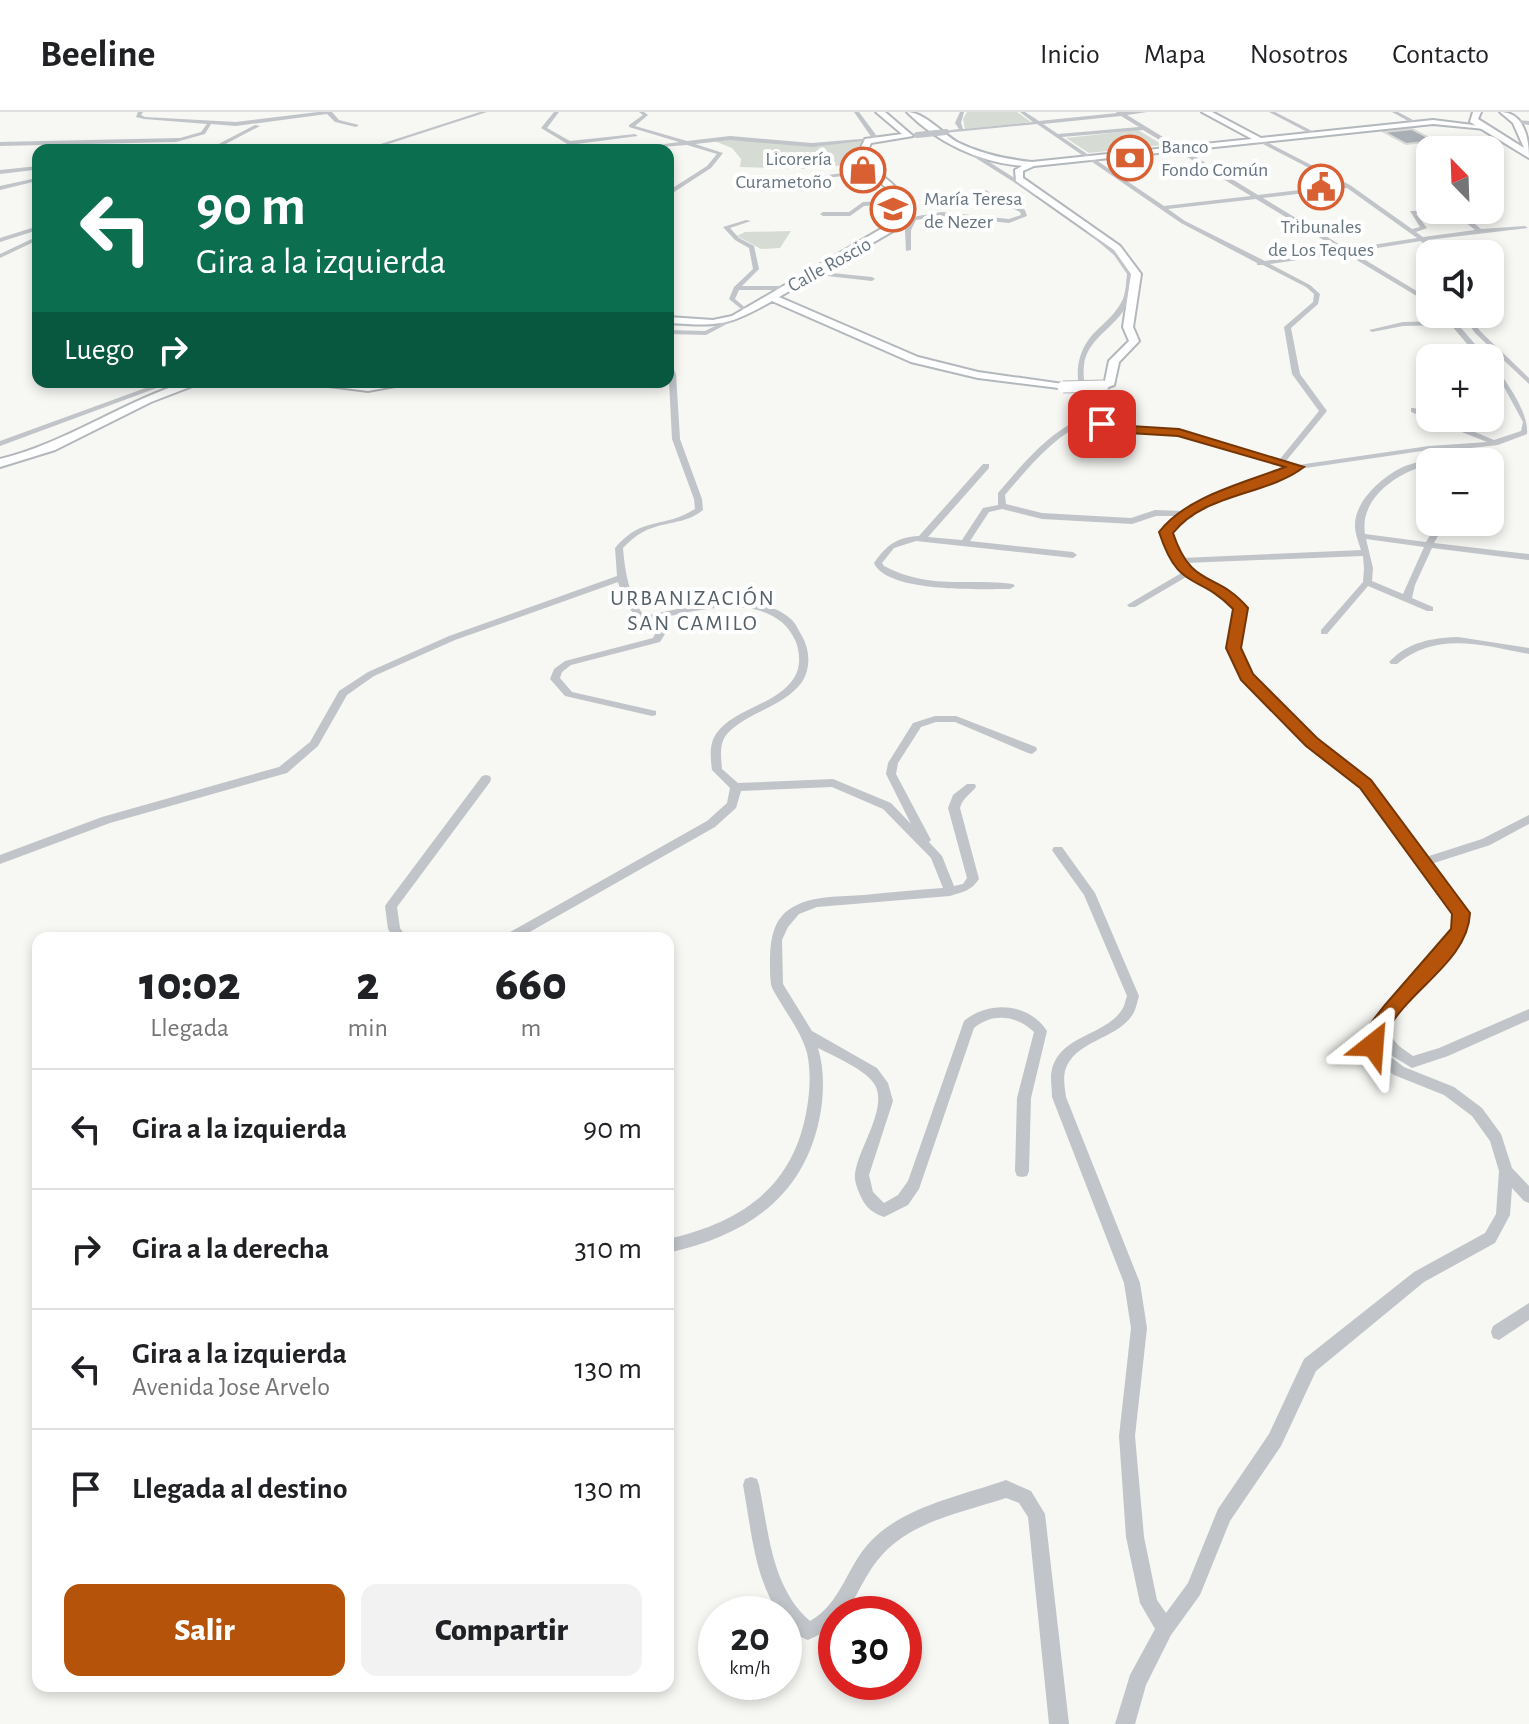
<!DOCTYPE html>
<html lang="es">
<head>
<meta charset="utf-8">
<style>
	body { margin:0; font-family:"Alegreya Sans",sans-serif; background:#f2f2f2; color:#202124; height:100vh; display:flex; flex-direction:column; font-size:30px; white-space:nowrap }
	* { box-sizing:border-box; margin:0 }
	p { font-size:26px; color:#757577 }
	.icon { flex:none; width:44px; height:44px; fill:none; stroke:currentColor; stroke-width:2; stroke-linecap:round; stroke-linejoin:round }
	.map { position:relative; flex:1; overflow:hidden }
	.panel { position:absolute; left:32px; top:820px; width:642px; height:760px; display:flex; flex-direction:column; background:#fff; border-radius:16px; box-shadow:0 4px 12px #0003 }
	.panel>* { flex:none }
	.banner { position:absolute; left:32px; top:32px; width:642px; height:244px; border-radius:16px; box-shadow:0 4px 12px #0003; background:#0b6e4f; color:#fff; overflow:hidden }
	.needle { width:52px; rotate:337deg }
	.buttons { position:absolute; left:1416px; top:24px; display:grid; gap:16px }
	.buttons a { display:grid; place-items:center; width:88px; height:88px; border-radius:16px; background:#fff; box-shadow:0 4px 12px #0003; font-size:40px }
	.speed { position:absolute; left:698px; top:1484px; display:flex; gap:16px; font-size:40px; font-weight:700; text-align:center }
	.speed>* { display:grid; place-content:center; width:104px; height:104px; border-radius:50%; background:#fff; box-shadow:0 4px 12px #0003; line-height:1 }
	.speed small { font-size:20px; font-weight:400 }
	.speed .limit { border:12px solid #d22; background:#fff; color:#111 }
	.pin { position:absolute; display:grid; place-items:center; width:68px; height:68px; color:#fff; margin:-34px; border-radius:16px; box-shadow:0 4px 12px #0006 }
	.me { position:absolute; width:88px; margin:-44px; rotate:28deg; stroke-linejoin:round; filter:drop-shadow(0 0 6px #0008) }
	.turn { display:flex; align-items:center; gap:28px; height:168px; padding:0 32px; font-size:36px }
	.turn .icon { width:104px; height:104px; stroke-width:2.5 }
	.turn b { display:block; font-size:56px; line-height:68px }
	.then { display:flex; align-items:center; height:76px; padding:0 32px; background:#0003; gap:16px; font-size:30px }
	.eta { display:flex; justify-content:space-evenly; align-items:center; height:136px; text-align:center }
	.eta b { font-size:48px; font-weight:800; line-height:56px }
	.button { display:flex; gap:16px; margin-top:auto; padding:16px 32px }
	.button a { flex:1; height:92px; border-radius:16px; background:#b45309; color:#fff; font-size:32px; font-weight:800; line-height:92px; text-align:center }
	.button a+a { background:#f2f2f2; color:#202124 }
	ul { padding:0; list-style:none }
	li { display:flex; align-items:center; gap:24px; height:120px; padding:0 32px; border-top:2px solid #e0e0e0 }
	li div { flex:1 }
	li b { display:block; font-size:30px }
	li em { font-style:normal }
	header { display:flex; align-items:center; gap:48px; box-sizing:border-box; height:112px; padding:0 40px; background:#fff; border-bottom:2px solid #e0e0e0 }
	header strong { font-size:38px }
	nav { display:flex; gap:44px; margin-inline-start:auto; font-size:28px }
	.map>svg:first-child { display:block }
	.green { fill:#d6dcd4 }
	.building { fill:#a8afb5; stroke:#d9d9d7; stroke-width:2 }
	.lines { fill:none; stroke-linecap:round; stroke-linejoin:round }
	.secondary-casing { stroke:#b3b8bc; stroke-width:4 }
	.primary-casing { stroke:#b4b8bc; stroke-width:4 }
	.street { fill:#c1c4c8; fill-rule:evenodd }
	.secondary { fill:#fff; fill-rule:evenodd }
	.primary { fill:#fff; fill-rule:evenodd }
	.secondary-bridge-casing { stroke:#b3b8bc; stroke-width:13; stroke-linecap:butt }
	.street-bridge { stroke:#c1c4c8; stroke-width:6 }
	.secondary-bridge { stroke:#fff; stroke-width:11 }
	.route { fill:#b45309; stroke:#753606; stroke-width:2 }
	.labels { text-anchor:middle; stroke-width:8; stroke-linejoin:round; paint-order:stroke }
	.far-poi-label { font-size:20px; fill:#687683; stroke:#fff; text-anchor:start }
	.far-street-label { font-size:20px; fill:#687683; stroke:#fff }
	.far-neighbourhood-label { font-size:22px; letter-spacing:2px; fill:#556069; stroke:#fff }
</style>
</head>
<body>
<header>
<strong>Beeline</strong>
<nav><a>Inicio</a><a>Mapa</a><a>Nosotros</a><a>Contacto</a></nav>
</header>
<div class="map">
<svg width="1529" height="1612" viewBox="0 0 1529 1612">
	<rect width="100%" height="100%" fill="#f7f7f4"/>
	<!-- green -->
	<path class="green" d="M967,0H1017L1031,10L965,17L963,7Z
		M1138,18L1163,33L1089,41L1066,26Z
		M730,26L812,33L874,27L868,29L863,51L808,57L740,55L741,47L732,36L712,28Z
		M791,119L780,136L761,137L737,124L745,120Z"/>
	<!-- building -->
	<path class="building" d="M1412,17L1435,29L1406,32L1384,20Z"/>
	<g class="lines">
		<!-- secondary casing -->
		<g class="secondary-casing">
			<path id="secondary" d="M876,0H885L913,24L871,31L865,44C874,69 905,63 906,108L900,115L779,185L918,245L978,260L1063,272L1069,275L1067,277L978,266L911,250L772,189C727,215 719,214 668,211V205L713,208L732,204L898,107C897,65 864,71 857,44L865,27L902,22Z
				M907,0C924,0 942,21 957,30C981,42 1005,47 1032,50L1252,27L1202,0H1212L1261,26L1433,8L1489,15L1485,17L1433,12L1034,54L1023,59V66L1120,134L1141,162L1133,215L1139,229L1119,250L1114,273L1103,277L1098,274L1105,269L1109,249L1129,229L1123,215L1131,162L1114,138L1016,69L1015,58L1022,54C979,50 938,31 907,0Z
				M186,270H203L151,290L55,338L0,355V347C66,331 122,290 186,270Z
				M316,270L368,273L417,270L368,279L321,273Z"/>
		</g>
		<!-- primary casing -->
		<g class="primary-casing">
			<path id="primary" d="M1473,0H1481L1478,7L1524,36L1513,11L1500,0C1524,0 1529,26 1529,46L1470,10Z"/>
		</g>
		<!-- street -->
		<path class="street" d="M138,0H143L141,3L145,5L236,10L318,0H332L339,8L359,13L356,15L335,10L327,2L236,14L211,12L205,22L176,30L0,34V30L180,26L201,20L207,12L144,7L136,5Z
			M480,0H487L370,38H362Z
			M554,0H559L547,16L570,29L635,22L638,24L569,33L541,16Z
			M639,0H644L648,3L635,14L687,29L730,24L812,31L872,26L854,0H859L879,27L812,35L730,28L695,32L723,41L711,56L668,84V79L707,54L717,42L687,33L624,38L679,30L629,15V13L643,3Z
			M960,0H964L961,11L963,17L1033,10L1020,0H1025L1039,9L1117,1L1116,0H1147L1127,3L1258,83L1342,73L1259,30L1261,27L1350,73L1412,117L1420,115L1410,99L1458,98L1481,117L1525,114L1528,116L1427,128L1436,142H1430L1421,129L1352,140L1430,187V192L1345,141L1270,152L1310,173L1320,182L1318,192L1291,216L1300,262L1327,299L1286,349L1298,353L1429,334L1487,330L1411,300V296H1414L1430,301V306H1441L1494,328L1521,319L1523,310L1504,275L1490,259V252H1493C1506,269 1529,300 1527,322L1498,333L1471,336L1472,340L1439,350H1430V352C1399,360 1359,385 1365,422L1426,430L1436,413L1439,412L1443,415L1434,431L1529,442V448L1432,436L1415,473L1412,486L1433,495V499H1427L1368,474L1327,522H1321V518L1363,470L1364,456L1363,444L1185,451C1202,470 1228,478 1246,496L1238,536L1250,564L1315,628L1370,669L1426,745L1482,727L1529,703V712L1490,733L1431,752L1467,801L1466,819L1385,918L1399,934L1413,944L1439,936L1529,897V908L1448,944L1412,956L1389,942L1380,932L1388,943L1404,955L1454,975L1482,996L1501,1022L1512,1056L1529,1074V1091L1524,1089L1512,1076L1510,1103L1495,1131L1424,1170L1316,1259L1281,1334L1230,1409L1200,1483L1171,1523L1146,1573L1135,1612H1115L1130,1563L1155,1517L1140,1491L1126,1425L1119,1324L1131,1216L1124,1171L1052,985C1052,979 1051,972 1051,966C1053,922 1106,926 1123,896C1125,893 1125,888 1127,884L1084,783L1054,741L1052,738L1054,735H1062L1095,781L1139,884C1137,890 1136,897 1133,902C1117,928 1074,928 1065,959C1063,967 1065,977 1066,985L1140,1171L1147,1216L1135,1324L1144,1425L1157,1488L1166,1501L1188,1471L1218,1397L1269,1322L1304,1247L1414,1160L1485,1121L1496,1102L1499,1059L1490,1029L1472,1004L1444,983L1394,963L1378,951L1366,933L1372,914L1386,895L1454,818L1455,802L1362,675L1307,632L1243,567L1228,536L1236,497L1225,487L1188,464L1135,495H1129L1127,493L1183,460L1172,449L1174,447L1162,420L1177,404H1156L1132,412L1042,407L1002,397L989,400L970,429L1073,440L1077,443L1073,446L916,429L894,436L882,451L884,454C930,478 966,466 1013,472L1015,474L1010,477C981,477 887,481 874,451C886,434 896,425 919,424L983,352H989V356L928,425L962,428L983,396L998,393V381C1023,352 1050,318 1087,304C1076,274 1071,246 1094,221C1105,210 1116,202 1123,187C1126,179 1126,170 1127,162L1114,143L1087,120V118H1091L1118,141L1133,162C1132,175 1131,186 1124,198C1112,217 1087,228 1084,253C1082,270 1088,286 1093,302L1114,314L1179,319L1280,347L1319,299L1292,262L1284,215L1313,190L1314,182L1306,175L1263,153H1257V151L1181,111L1037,12L944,21V19L959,17L955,11ZM1121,4L1139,15L1058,22L1043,12ZM1143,18L1251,84L1164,94L1062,25ZM1347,76L1417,126L1347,137L1263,86ZM1256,87L1340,138L1265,149L1185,109L1168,97ZM1454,101L1475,118L1423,125L1416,120L1427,116L1416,102ZM1092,308L1112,318L1179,323L1276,351L1277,354L1290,355L1224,378L1184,399L1155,398L1131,406L1042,401L1006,392L1005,383C1030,354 1056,321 1092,308ZM1466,336C1446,343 1425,347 1405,354C1384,363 1354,389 1355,414C1355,422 1359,431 1361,438L1182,446L1170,420L1181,409L1212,390L1299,357L1429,338ZM1366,427L1424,435L1403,482L1372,469L1373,456Z
			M1269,0H1275L1316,21L1311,22Z
			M1392,0H1398L1415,9L1410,10Z
			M1517,8L1529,9V13L1515,11Z
			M255,13L260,14L214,38H207Z
			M971,41H975L1041,83L1036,84L971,43Z
			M38,54L37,69L0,78V74L32,67L34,58L0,62V58Z
			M874,57L876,60L785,71L782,69Z
			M985,78L1025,98L1027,104L1009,111L942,104L916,108L911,118V138L906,139L905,118L910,109L902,110L900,107L942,100L1009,107L1021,103L1020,100L983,81Z
			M902,88L904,91L864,94L850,104H823L820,102L823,100H849L863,90Z
			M746,108L751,109L730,116L739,126L754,134L759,157L742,174H784L787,176L784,178H739L735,187L748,198L749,199L746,201L729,187L734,175L753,157L749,136L735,128L723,115Z
			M38,114V118L0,130V126Z
			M38,124V128L0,146V142Z
			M811,159L872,165L875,167L872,169L809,162V160Z
			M1442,202H1449L1487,246H1479L1451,213L1403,214L1372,220L1369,218L1403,210L1447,209Z
			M1462,202H1468L1480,219L1529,266V272L1475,221Z
			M733,205L738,206L706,223L668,222V218L705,219Z
			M668,251L672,253L676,262L680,327L702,387L703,398C685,413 663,409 643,420C635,424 629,430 623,436C625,461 629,484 644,504C685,496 757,475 792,508C796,512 799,519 802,524C810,538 811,556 802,570C783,596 748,599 727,622C719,631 721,645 722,657L738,671L833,667L891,691L911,712L886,662L888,651L913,611L935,604H956L1036,635L1037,638L1032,642L1028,641L955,610H936L921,615L898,651L896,662L931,728L929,730L942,744L954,774L963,772L967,766L948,696L953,683L967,672H975L976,675C970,683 963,685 960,696L979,767C971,779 963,780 950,784L817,795L799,802L788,815L782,828L783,872L812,919L877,956L888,971L893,989L869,1063L873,1080L884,1091L898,1083L908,1069L964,909C989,888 1029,891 1047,919L1031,986L1029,1059L1027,1064L1022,1065L1017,1064L1015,1059L1017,986L1034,920C1018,904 993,900 974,916L919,1077L908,1093L884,1105C873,1101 866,1096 861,1085C858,1079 854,1069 855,1062C858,1036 888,997 875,973C867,958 833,944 818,936C824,956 824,977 821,998C807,1084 748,1123 668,1141V1127C742,1110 794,1075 807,996C810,978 811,959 807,941C802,922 789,905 779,888C776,883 772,877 771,872C770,866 770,859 770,854C770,832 771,807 793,795C814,783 841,785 864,783C890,780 916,778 943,776L931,746L883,697L832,675L741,679L736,696L715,715L519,826H503L505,823L707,709L727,691L730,676L712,658C710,643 709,629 719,618C740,595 777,592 794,566C801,556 800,541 796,530C773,476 695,499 652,508L660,512L665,522L660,530L571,553L562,560L560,566L572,580L656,599V603L652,604L565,584L550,567L554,557L565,549L653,526L655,522L653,516C633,506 624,491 618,470L455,528L374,564L347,583L318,634L287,661L110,711L0,752V743L102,705L279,655L310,630L339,579L368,560L449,524L617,464L615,436C643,403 664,417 695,397L694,387L672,327Z
			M162,270H173L0,334V329Z
			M1458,525L1529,536V542C1482,533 1437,519 1397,552H1391L1389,550C1408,530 1431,526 1458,525Z
			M486,663L490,664L491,667L490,670L397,795L400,816L407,826H394L388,817L385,794L387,791L482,664Z
			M1529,1191V1208L1499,1228L1493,1226L1491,1220L1493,1214Z
			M751,1365L757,1367L759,1373C769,1420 771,1475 810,1509C841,1492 847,1454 870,1430C904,1394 961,1384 1006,1368L1031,1379L1045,1402L1069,1612H1049L1028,1405L1019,1391L1006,1386C964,1400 912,1409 882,1443C866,1460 858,1483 845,1502H836V1512L827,1519L808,1528C797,1524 784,1514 784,1502H779C754,1465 751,1415 743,1373L745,1367Z"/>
		<!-- secondary -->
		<use href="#secondary" class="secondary"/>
		<!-- primary -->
		<use href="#primary" class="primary"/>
		<!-- secondary-bridge casing -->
		<g class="secondary-bridge-casing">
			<path id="secondary-bridge" d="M1063,275L1103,274"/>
		</g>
		<!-- street-bridge -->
		<path class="street-bridge" d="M917,23L946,20"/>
		<!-- secondary-bridge -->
		<use href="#secondary-bridge" class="secondary-bridge"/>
	</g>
	<!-- route -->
	<path class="route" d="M1102,309L1114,313L1179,317L1304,355C1266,384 1204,381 1173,421C1192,478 1216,458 1248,496L1241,536L1253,562L1317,626L1371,668L1470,801C1468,850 1407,878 1386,921C1384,926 1383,933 1380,938L1373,941L1363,933L1370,912L1385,893L1451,817L1452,802L1360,676L1306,634L1241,568L1226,536L1233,497C1197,460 1179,481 1159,420C1187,384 1244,371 1285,355L1178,324L1112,320L1096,312Z"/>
	<!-- icons -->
	<defs>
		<g id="bank-ring" transform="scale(2.3)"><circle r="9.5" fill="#fff" stroke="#d86033" stroke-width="1.5"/><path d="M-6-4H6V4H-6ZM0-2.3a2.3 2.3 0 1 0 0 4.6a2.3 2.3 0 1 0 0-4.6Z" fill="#d86033"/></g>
		<g id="shop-ring" transform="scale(2.3)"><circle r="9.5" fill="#fff" stroke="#d86033" stroke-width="1.5"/><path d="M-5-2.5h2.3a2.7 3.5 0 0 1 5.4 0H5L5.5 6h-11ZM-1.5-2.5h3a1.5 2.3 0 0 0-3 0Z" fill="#d86033"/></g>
		<g id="civic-ring" transform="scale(2.3)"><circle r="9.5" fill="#fff" stroke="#d86033" stroke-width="1.5"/><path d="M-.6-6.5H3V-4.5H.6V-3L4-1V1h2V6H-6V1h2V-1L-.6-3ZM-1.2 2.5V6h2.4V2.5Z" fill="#d86033"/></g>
		<g id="university-ring" transform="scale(2.3)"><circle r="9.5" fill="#fff" stroke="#d86033" stroke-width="1.5"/><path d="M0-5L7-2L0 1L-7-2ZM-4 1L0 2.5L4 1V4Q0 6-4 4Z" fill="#d86033"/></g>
	</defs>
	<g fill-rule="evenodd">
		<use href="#bank-ring" x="1130" y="46"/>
		<use href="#shop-ring" x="863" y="58"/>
		<use href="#civic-ring" x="1321" y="75"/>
		<use href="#university-ring" x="893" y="97"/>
	</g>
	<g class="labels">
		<!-- far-poi labels -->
		<g class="far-poi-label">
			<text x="1161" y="41">Banco<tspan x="1161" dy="23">Fondo Común</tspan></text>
			<text x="832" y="53" text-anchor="end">Licorería<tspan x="832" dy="23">Curametoño</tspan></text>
			<text x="924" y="93">María Teresa<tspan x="924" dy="23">de Nezer</tspan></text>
			<text x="1321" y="121" text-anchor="middle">Tribunales<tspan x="1321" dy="23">de Los Teques</tspan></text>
		</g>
		<!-- far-street labels -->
		<g class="far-street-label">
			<text transform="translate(829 152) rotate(-29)" y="7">Calle Roscio</text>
		</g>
		<!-- far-neighbourhood labels -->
		<g class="far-neighbourhood-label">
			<text x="693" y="493">URBANIZACIÓN<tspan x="693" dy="25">SAN CAMILO</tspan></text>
		</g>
	</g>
</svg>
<div class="buttons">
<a><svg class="needle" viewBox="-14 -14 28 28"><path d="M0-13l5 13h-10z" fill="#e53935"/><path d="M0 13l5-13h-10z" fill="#757577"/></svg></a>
<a><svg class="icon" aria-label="sound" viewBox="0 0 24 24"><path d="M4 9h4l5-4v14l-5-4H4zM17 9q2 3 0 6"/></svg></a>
<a>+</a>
<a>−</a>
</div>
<div class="speed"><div>20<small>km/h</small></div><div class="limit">30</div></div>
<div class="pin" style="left:1102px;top:312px;background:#d93025"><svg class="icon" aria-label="arrive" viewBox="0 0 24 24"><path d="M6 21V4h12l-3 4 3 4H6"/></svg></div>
<svg class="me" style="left:1373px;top:933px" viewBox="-20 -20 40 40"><path d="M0-17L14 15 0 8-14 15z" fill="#b45309" stroke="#fff" stroke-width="4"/></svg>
<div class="banner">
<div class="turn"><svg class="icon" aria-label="left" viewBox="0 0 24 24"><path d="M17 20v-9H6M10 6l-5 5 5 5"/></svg><div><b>90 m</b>Gira a la izquierda</div></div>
<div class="then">Luego<svg class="icon" aria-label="right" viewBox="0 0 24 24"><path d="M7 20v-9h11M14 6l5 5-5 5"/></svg></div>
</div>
<section class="panel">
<div class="eta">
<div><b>10:02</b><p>Llegada</p></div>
<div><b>2</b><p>min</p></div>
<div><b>660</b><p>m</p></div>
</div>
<ul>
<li><svg class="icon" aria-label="left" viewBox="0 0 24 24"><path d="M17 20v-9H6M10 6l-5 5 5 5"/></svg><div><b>Gira a la izquierda</b></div><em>90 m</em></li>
<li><svg class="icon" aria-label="right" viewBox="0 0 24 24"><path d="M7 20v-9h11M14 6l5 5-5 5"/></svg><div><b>Gira a la derecha</b></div><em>310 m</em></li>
<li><svg class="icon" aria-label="left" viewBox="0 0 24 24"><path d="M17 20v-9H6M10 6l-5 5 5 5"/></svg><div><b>Gira a la izquierda</b><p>Avenida Jose Arvelo</p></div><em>130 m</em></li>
<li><svg class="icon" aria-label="arrive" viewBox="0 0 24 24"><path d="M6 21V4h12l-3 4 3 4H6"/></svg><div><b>Llegada al destino</b></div><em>130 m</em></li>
</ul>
<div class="button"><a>Salir</a><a>Compartir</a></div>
</section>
</div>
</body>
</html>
